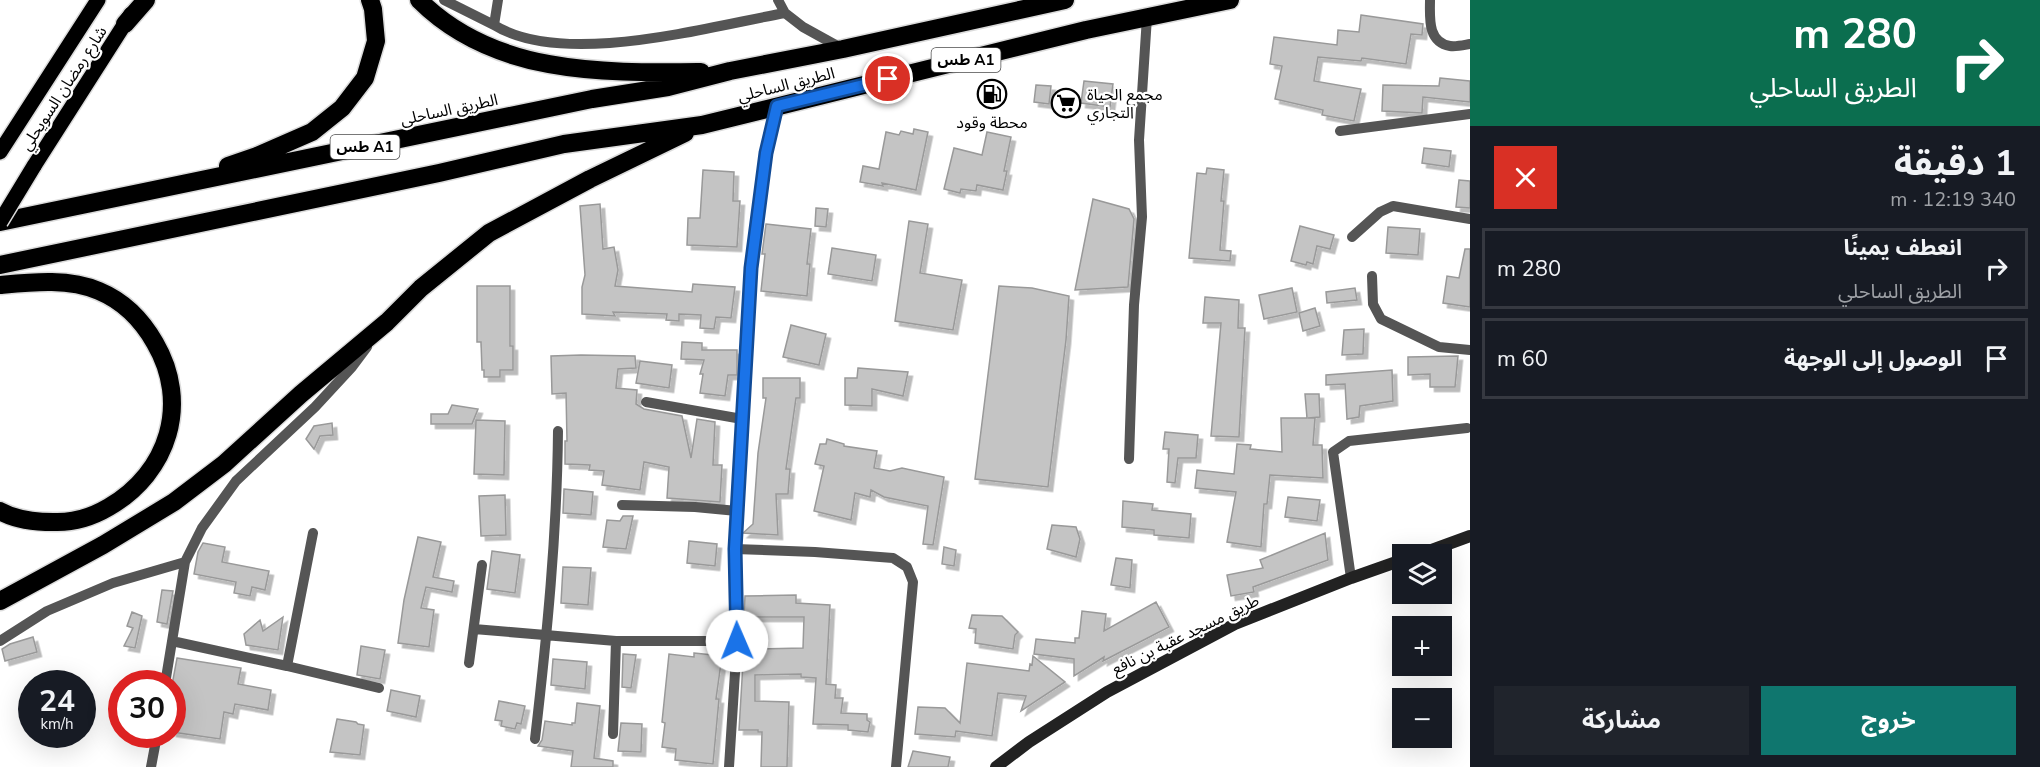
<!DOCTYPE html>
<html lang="ar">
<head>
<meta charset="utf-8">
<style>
	body { margin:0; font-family:"Nunito Sans","Noto Sans Arabic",sans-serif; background:#20242c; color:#f1f3f6; direction:rtl; height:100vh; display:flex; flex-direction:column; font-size:22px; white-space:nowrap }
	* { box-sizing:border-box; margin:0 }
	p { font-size:20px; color:#9ea1a6 }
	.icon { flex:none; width:33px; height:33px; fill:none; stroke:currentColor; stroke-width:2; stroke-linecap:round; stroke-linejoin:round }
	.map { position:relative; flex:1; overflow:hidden; direction:ltr }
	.sheet { display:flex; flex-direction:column; background:#171b24; width:570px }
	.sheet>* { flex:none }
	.banner { background:#0b6e4f; color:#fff; overflow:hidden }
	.buttons { position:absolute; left:1392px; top:544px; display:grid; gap:12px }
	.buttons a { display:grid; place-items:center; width:60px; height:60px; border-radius:0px; background:#171b24; box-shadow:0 6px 24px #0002; font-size:30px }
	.speed { position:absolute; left:18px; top:670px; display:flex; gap:12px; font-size:30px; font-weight:700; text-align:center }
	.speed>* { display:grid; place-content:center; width:78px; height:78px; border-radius:50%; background:#171b24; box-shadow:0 6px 24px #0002; line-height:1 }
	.speed small { font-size:15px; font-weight:400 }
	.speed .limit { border:9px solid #d22; background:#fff; color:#111 }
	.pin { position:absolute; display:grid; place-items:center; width:51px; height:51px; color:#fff; margin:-26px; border:3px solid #fff; border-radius:50%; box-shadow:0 2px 6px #0007 }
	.me { position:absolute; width:66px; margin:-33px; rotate:359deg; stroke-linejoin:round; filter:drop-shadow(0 0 4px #0008) }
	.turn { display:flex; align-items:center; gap:21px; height:126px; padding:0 24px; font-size:27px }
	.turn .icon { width:78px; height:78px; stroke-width:2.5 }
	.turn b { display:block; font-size:42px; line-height:51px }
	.round { display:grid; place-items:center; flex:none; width:63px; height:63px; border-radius:0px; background:#20242c }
	.overview { display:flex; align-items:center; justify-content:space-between; height:102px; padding:0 24px }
	h1 { font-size:36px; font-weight:700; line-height:45px }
	.button { display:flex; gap:12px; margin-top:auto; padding:12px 24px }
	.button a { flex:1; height:69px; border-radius:0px; background:#0f766e; color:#fff; font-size:24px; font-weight:700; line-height:69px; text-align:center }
	.button a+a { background:#20242c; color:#f1f3f6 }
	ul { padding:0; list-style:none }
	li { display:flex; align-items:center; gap:18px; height:81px; margin:0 12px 9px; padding:0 12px; border:3px solid #363941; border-radius:0px }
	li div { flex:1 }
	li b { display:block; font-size:22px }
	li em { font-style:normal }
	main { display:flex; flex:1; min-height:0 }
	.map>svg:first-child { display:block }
	.building { fill:#c4c4c4; stroke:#999; stroke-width:1.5; filter:url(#shadow) }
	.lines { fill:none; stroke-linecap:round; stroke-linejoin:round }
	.primary-casing { stroke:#dbdbdb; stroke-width:18 }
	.highway-casing { stroke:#dbdbdb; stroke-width:21 }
	.street { stroke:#555; stroke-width:10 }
	.secondary { stroke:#222; stroke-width:12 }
	.primary { stroke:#000; stroke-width:15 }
	.highway { stroke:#000; stroke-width:18 }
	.primary-bridge-casing { stroke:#dbdbdb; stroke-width:18; stroke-linecap:butt }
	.primary-bridge { stroke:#000; stroke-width:15 }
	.route-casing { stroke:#114b97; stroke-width:15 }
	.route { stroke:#1a73e8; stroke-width:10 }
	.labels { text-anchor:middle; stroke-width:4.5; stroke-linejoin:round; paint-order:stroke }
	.shield { fill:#fff; stroke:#4c4c4c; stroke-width:1.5 }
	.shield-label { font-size:15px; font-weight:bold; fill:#000 }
	.street-label { font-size:16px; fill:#000; stroke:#fff }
	.poi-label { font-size:16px; fill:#000; stroke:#fff; text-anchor:start }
</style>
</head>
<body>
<main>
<section class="sheet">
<div class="banner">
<div class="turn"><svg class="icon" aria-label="right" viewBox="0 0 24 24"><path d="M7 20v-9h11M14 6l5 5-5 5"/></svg><div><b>280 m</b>الطريق الساحلي</div></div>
</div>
<div class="overview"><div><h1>1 دقيقة</h1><p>340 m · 12:19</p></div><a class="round" style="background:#d93025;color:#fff"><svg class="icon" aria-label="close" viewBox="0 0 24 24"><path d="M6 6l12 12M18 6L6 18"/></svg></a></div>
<ul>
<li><svg class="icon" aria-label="right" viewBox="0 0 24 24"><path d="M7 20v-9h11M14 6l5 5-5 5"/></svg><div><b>انعطف يمينًا</b><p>الطريق الساحلي</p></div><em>280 m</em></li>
<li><svg class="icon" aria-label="arrive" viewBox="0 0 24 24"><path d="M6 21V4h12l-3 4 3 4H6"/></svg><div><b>الوصول إلى الوجهة</b></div><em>60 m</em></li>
</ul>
<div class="button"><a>خروج</a><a>مشاركة</a></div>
</section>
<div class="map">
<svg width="1470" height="767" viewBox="0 0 1470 767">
	<defs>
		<filter id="shadow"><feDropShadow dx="4.5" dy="4.5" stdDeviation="0" flood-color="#0004"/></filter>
	</defs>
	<rect width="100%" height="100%" fill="#fff"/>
	<!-- building -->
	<path class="building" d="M1361,15L1423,24L1422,35L1411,34L1406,64L1362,58L1361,61L1318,57L1314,81L1361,89L1354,121L1322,115L1323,110L1275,99L1282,66L1270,64L1274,37L1337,45L1338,30L1359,32Z
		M1440,78L1470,81V102L1423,97L1422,113L1382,111L1383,85L1439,86Z
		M1084,81L1113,84L1110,107L1081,103Z
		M1036,85L1051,86L1049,104L1034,102Z
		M914,129L928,132L916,190L882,183L883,186L860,182L863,166L879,169L886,132L899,135L901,131L913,134Z
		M987,132L1011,137L1004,171H1007L1003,190L977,185L976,191L961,189L960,193L944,189L954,148L982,155Z
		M1424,148L1451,151L1449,167L1422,163Z
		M1207,168L1224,170L1221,201H1224L1220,250L1231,251L1230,261L1189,258L1197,173L1206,174Z
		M703,170L734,172L733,201H740L737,247L687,245L688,218H700Z
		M1459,180L1470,181V208L1456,207Z
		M1093,199L1129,209L1134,219L1128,287L1075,290Z
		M600,204L603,249L614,247L618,270L615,286L692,292L693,284L735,287L731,318L716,317L714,329L700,328L701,315L679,314V321L666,320L667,314L613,312L615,316L582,314V287L585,275L580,206Z
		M816,208L828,209L826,227L815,226Z
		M909,221L928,224L920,273L962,280L953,330L895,321Z
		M766,224L811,229L807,264H810L807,296L761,291L765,254H762Z
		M1300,226L1334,235L1330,249L1317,246L1313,264L1307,262L1306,265L1291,261Z
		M1388,227L1420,229L1418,255L1386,253Z
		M832,248L876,255L872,281L828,274Z
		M1465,249H1470V307L1443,303L1447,276L1459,278Z
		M477,286H510V346H513V370H500V377H484V370H482L481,342H477Z
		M999,286L1032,288L1069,296L1066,340L1048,487L975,479Z
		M1292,288L1297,312L1264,319L1259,295Z
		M1355,288L1357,300L1327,303L1326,292Z
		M1205,297L1239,300L1238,328H1245L1239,437L1211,436L1221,323H1203Z
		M1315,308L1320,326L1303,331L1299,313Z
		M791,325L826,334L819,365L783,357Z
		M1364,329L1363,354L1342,355L1344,330Z
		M682,342L702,343V350H737V375H728L725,396L700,393L703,374H700L704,360L681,359Z
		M581,355L635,356L636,368L618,369L616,388L637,390L636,404L644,409L682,416L691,458L697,419L715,422L713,465H722L720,502L667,498L669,467L644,462L640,490L602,485L604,471L589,470L590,465L565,464V441H567L566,393L552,394L551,356Z
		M1458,356L1455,387H1430V374L1408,375V357Z
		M640,361L672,365L669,388L636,383Z
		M858,368L908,372L903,396L872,389V406L845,405V378H857Z
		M1392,370L1393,401L1360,406L1359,417L1347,419L1345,384L1326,385V375Z
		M763,378H800V398H796L786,469H790L788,494H776L778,535L743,533L753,524L758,453L766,398H763Z
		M1305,394H1319L1320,417L1308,418H1315L1313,445H1322L1323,478L1270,475L1267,504H1264L1261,547L1227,542L1236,492L1195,488L1197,470L1234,474L1237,444L1251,445L1250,449L1282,452L1281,418H1307Z
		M452,405L478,409L472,424H431V414H448Z
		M476,420L505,421L504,475L474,474Z
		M332,423L333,435L320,436L314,449L306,439L314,426Z
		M1165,432L1198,435L1196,458H1178L1175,483L1167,482L1169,449H1163Z
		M827,439L844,444V446L877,451L874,468L890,471L902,468L944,477L933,545L923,544L928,506L884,497L871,490L870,497L855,493L851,520L814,511L824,466L815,464L820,444H826Z
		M564,489L593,492L591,515L563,513Z
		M505,495L506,535L481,536L479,496Z
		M1288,497L1320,500L1317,521L1285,517Z
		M1123,501L1153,504L1152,510L1191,514L1189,538L1154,535V530L1122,527Z
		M623,516H633L626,549L603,547L607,520L620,521Z
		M1052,525L1076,527L1080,539L1076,557L1047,549Z
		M1325,533L1328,560L1253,587L1254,592L1231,596L1227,575L1263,568L1260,560Z
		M418,537L441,542L433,577L454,581L452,592L426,587L421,608L434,610L429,647L398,643L404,600Z
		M689,541L717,544L715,566L687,563Z
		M203,543L225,547L222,562L269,571L265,590L252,587L250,596L234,593L236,582L194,574L198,552Z
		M944,547L956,550L954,566L942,564Z
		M492,551L520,555L515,593L487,589Z
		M1116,558L1132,560L1130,588L1111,585Z
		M563,567L591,568L588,605L561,603Z
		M162,590L173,591L167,624L157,622Z
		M796,595V603L830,605L826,684L836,685L835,698H843L841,713L867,714V720L870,722L868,732L848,730V725L813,724L816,678L801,677V674L755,675V701L789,702L787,767H761L762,732H758V730H739L743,663H757L758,649L803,648L804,617H744L745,596Z
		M1156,602L1169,627L1103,661L1104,657L1074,676V659L1034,654L1036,639L1075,643V638H1079L1082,611L1106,614L1104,631Z
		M132,612L142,616L135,648L124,646L133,628L127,626Z
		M972,615L1002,616L1018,632L1015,635L1013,649L975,643L976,629L969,628Z
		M283,617L278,650L246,645L244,634L260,620L263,631Z
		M33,637L37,652L5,661L2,649L10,644Z
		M361,646L385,650L380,679L357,675Z
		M694,653L722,656L716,699H719L713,764L675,760L676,749L662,747L665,723L662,722L669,654L694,657Z
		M623,654L636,655L631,688L622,687Z
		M1033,656L1065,682L1021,711L1026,696L998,693L992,736L956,731L955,737L915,734L918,707L945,708L960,723L967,663L1029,671L1030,664L1032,665Z
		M177,658L241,668L238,684L271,690L268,710L235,704L233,714L224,712L220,739L172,732V685Z
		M553,659L587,662L585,689L551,685Z
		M391,690L420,696L416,717L387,711Z
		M499,701L525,706L521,724L517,723L515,729L501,726L502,721L495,720Z
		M577,703L600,706L594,758L613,761V767H571L573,751L538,746L542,740L545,721L572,725V723H575Z
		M337,719L356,722L358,724L364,725L360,755L330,752Z
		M621,723L642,724L641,752L618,751Z
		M913,751L950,757L948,767H908Z"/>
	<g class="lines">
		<!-- primary casing -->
		<g class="primary-casing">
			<path id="primary" d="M0,152L98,0
				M34,166L131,14"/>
		</g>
		<!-- highway casing -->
		<g class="highway-casing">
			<path id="highway" d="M419,0C494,75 602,73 701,72
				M125,24L146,0
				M228,166L257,156L312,132L342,108L365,78L376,41L373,9L370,0
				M0,222L592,99L668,87L730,71L843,49L1065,0
				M0,265L439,173L564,144L702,125L1086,30L1230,0
				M0,285C32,282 69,278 99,291C123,301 142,320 155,343C190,403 169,472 109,507C92,517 73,523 53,522C35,522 16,520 0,511
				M0,601L103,545L174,502L224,464L301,394L387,322L421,288L489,233L590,179L685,133"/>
		</g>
		<!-- street -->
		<path class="street" d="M444,0L494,25
			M498,0L494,25C563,68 707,27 785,13
			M778,0L785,13L803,27L841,48
			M1430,0C1430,17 1427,42 1450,46C1456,47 1464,45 1470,44
			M1340,131L1470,114
			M1352,237L1380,212L1393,206L1470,219
			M1372,276L1373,304L1381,319L1439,347L1470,350
			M646,402L742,419
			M1129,459L1134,305L1142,217L1139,140L1147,17
			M622,505L695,507L737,511
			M735,549L815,552L893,558L907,567L913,582L896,767
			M1351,578L1333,452L1349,441L1467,428
			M474,629L616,641H737
			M0,641L47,611L113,583L185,562
			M172,641L287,666L313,533
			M469,663L482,565
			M287,666L379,688
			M165,684L185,562L202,528L236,481L315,407L352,367L367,347
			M613,734L616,641
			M535,739C547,636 557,534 558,431
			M151,767L157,735
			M729,767L737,641L735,549L751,268L766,153L777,106"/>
		<!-- secondary -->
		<path class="secondary" d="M1418,555L1470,536
			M996,767L1029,742L1107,692L1235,624L1351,578L1402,560"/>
		<!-- primary -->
		<use href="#primary" class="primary"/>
		<!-- highway -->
		<use href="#highway" class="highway"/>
		<!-- primary-bridge casing -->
		<g class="primary-bridge-casing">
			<path id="primary-bridge" d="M0,222L34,166"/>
		</g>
		<!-- primary-bridge -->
		<use href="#primary-bridge" class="primary-bridge"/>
	</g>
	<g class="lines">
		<!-- route casing -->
		<g class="route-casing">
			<path id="route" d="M737,641L735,549L751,268L766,153L777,106L888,79"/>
		</g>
		<!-- route -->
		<use href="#route" class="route"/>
	</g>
	<!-- icons -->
	<defs>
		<g id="fuel-ring" transform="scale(1.5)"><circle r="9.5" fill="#fff" stroke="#000" stroke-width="1.5"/><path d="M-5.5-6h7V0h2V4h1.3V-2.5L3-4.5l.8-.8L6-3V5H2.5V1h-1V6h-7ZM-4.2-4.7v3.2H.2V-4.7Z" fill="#000"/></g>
		<g id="supermarket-ring" transform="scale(1.5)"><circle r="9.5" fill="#fff" stroke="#000" stroke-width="1.5"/><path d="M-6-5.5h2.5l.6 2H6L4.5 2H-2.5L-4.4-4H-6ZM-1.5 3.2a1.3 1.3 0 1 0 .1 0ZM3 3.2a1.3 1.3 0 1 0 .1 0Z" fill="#000"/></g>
	</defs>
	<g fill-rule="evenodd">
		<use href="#fuel-ring" x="992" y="94"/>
		<use href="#supermarket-ring" x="1066" y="103"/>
	</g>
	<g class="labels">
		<!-- shield labels -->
		<g class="shield">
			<rect x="931.5" y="48" width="69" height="24" rx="4.5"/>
			<rect x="330.5" y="135" width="69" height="24" rx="4.5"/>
		</g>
		<g class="shield-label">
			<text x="966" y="65">طس A1</text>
			<text x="365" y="152">طس A1</text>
		</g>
		<!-- street labels -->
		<g class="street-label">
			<text transform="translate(786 84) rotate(-14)" y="6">الطريق الساحلي</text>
			<text transform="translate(63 88) rotate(-57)" y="6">شارع رمضان السويحلي</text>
			<text transform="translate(449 109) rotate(-12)" y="6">الطريق الساحلى</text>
			<text transform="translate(1185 634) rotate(-26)" y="6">طريق مسجد عقبة بن نافع</text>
		</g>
		<!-- poi labels -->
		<g class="poi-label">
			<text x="1087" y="100">مجمع الحياة<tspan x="1087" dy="18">التجاري</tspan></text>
			<text x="992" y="128" text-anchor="middle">محطة وقود</text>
		</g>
	</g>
</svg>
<div class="buttons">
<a><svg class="icon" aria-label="layers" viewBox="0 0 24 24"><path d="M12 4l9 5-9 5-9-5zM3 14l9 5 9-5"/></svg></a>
<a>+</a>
<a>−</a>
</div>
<div class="speed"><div>24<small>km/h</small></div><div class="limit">30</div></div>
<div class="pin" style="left:888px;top:79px;background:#d93025"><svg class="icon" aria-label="arrive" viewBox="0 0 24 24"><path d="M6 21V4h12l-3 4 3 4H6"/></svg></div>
<svg class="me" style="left:737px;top:641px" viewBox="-20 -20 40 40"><circle r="19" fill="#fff"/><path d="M0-13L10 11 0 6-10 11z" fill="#1a73e8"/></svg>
</div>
</main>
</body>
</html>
